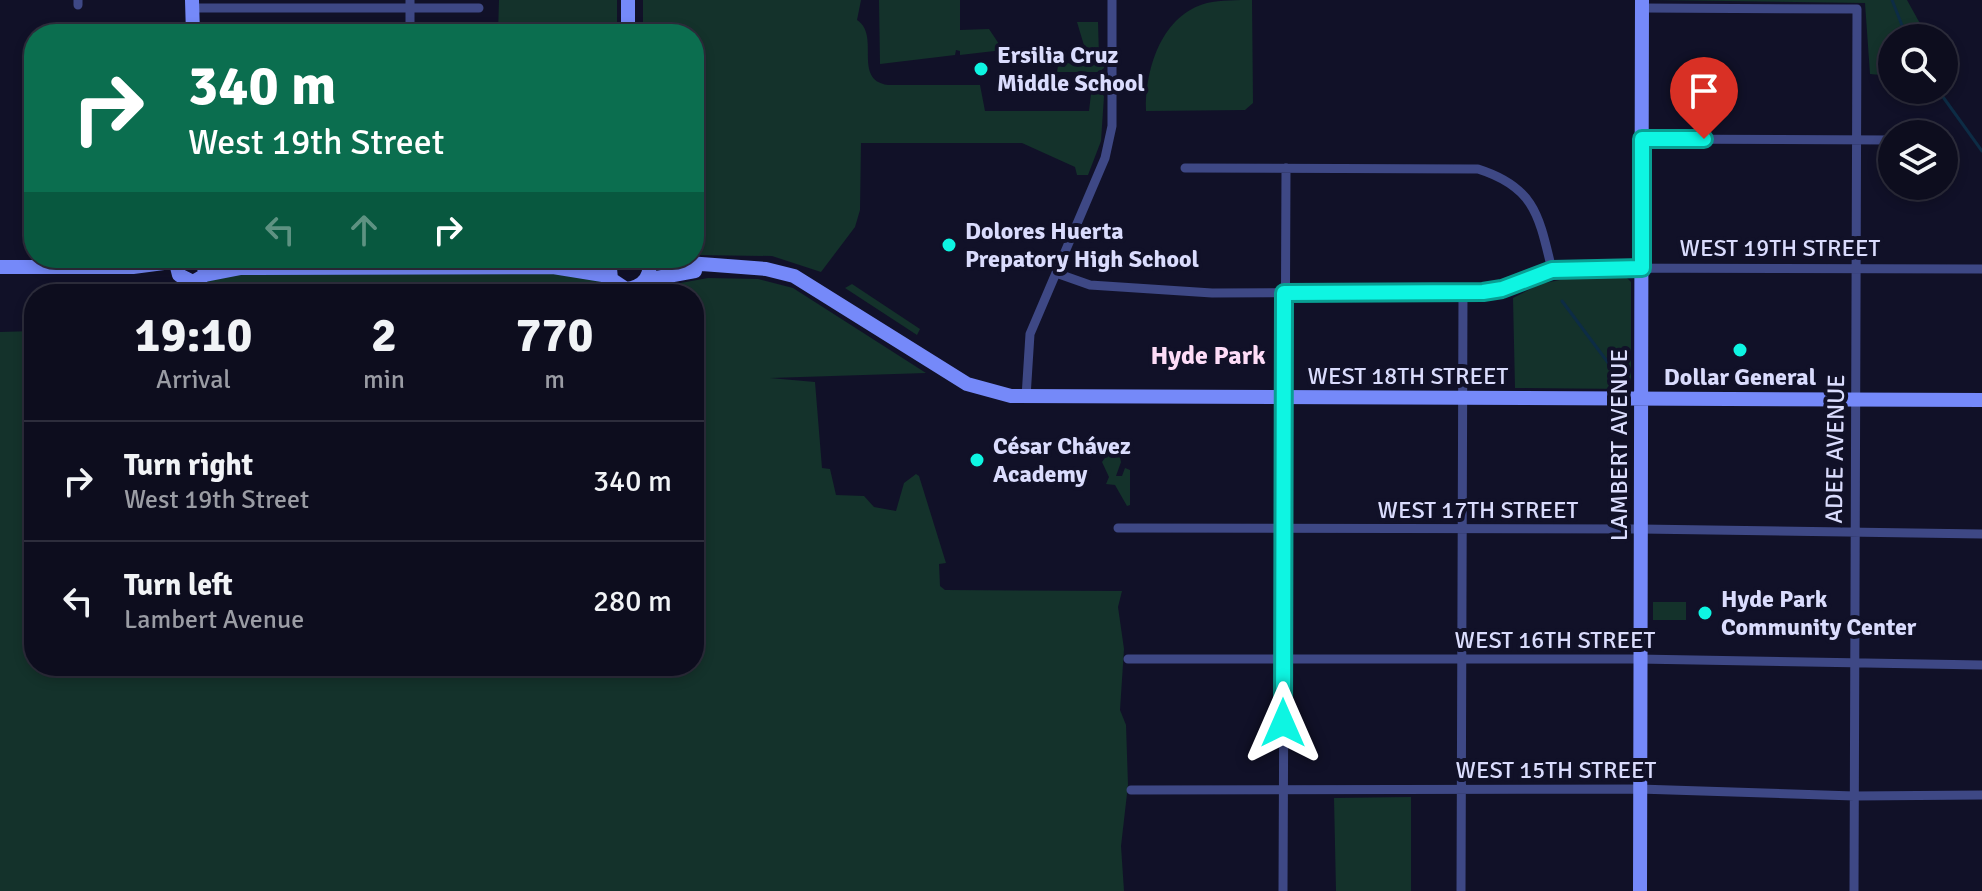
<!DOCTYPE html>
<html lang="en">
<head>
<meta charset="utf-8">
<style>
	body { margin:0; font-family:Signika,sans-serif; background:#1b1b2b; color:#f1f3f6; height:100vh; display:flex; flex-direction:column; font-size:30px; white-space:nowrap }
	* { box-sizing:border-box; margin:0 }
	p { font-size:26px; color:#9a9ca4 }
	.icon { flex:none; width:44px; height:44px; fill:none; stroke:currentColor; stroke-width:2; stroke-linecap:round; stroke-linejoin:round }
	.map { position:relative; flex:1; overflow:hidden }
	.details { position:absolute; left:24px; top:284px; width:680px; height:392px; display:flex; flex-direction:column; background:#0d0d1e; border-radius:32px; box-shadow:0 4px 12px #0003,0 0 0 2px #2d2d3c }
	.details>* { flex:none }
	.top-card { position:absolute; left:24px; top:24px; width:680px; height:244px; border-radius:32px; box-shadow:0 4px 12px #0003,0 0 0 2px #2d2d3c; background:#0b6e4f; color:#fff; overflow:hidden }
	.buttons { position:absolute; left:1878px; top:24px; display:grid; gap:16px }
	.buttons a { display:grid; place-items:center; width:80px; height:80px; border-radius:50%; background:#0d0d1e; box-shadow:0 4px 12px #0003,0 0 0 2px #2d2d3c; font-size:40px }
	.pin { position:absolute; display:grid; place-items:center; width:68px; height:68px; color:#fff; margin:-82px -34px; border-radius:50% 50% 50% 0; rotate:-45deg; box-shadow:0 0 8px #0007 }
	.pin .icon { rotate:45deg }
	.me { position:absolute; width:88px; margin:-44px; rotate:0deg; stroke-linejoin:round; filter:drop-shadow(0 0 6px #0008) }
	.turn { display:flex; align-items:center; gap:28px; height:168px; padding:0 32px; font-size:36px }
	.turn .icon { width:104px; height:104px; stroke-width:2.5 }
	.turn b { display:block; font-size:56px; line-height:68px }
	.lanes { display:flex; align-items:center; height:76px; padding:0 32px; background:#0003; justify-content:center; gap:40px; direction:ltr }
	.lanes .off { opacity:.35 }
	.eta { display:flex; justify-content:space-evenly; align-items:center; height:136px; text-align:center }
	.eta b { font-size:48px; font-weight:800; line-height:56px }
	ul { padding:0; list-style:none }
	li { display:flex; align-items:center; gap:24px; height:120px; padding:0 32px; border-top:2px solid #2d2d3c }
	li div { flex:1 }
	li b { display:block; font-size:30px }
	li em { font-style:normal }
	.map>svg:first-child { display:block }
	.green { fill:#14322b }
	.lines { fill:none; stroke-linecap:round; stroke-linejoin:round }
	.stream { stroke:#0d2c45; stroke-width:3 }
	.street { stroke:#3e4885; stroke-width:9 }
	.secondary { stroke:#7589f9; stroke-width:14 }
	.route-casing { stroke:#099f93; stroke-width:20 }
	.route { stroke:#0ef5e2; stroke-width:14 }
	.poi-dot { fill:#0ef5e2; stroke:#111128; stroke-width:3 }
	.labels { text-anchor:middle; stroke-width:8; stroke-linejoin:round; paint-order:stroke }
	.poi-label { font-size:24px; font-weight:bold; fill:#dadcfd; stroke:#111128; text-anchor:start }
	.street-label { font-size:24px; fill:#dadcfd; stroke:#111128 }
	.neighbourhood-label { font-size:26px; font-weight:bold; fill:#fddcf7; stroke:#111128 }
</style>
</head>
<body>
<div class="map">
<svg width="1982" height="891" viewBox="0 0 1982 891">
	<rect width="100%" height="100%" fill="#111128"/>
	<!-- green -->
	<path class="green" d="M499,0H617V34H498Z
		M643,0H861L857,20C881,35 852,80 888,85H980L985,111H1089L1092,85L1104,96L1101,141L1088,175H1077L1075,167L1022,143H861L860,210L855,227L821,272L772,256L694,255V34H643Z
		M879,0H960V30L989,29L1003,50L960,55V51L956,50L955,55L880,64Z
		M1252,0L1253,103L1245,110L1146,111C1145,70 1161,15 1207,3C1221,0 1238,0 1252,0Z
		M1653,0H1907L1928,38H1892V76L1870,74L1865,3Z
		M1077,22H1098L1099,57L1104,60V68L1099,72H1057L1059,60L1071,64L1086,52Z
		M227,258H557L558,275C578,274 606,269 614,294H199L203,281L230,276Z
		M708,278L758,279L793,288L926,373L770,378L815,382L822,468L830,469L836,495L864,496L874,507L896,511L904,483L916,474L919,476L946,563L939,564L940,586L945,590L1122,591L1118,607L1124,649L1120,710L1126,725L1128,785L1121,846L1124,891H0V332L34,331V666H694V294H645L653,288Z
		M1569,278H1627L1631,282V383L1625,389L1515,388L1513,298L1540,284Z
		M852,284L920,329L917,335L845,288Z
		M1113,447L1118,448L1121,462L1116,476H1122L1125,468L1130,470V505L1127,506L1115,485L1106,484L1109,477L1102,462Z
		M1653,602H1686V620H1653Z
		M1411,797V891H1336L1334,798Z"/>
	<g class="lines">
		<!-- stream -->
		<path class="stream" d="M1892,0L1907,38
			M1938,90L1982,151
			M1562,301L1609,364"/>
		<!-- street -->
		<path class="street" d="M410,0V34
			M78,5V0
			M193,8H479
			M1642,8L1857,9L1854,891
			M1642,139L1892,140
			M1185,168L1478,169C1535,187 1539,216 1552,270
			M1056,273L1090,285L1212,293L1463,292C1503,291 1536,271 1575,268L1982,269
			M1026,397L1030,334L1105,158L1112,126V0
			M1118,528L1641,529L1982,534
			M1128,659H1638L1982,665
			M1131,790L1639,789L1854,796L1982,795
			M1283,891L1286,168
			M1461,891L1463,292"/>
		<!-- secondary -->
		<path class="secondary" d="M192,0L193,34
			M628,0V34
			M181,258L177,267L179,275L193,282L205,275L203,258
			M609,258L611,279L626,289C644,287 653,275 648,258
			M649,260L766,269L794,276L967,384L1011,396L1982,400
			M568,265L595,258
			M0,267H133L179,261
			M205,275L241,268L553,267L609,276
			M646,280L695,271
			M1640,891L1642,0"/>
	</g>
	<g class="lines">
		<!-- route casing -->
		<g class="route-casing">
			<path id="route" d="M1283,723L1284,293L1483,292L1502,289L1552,270L1642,268V139H1704"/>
		</g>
		<!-- route -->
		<use href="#route" class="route"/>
	</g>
	<!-- markers -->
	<g class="poi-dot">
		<circle cx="981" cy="69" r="8"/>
		<circle cx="949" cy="245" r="8"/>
		<circle cx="1740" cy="350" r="8"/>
		<circle cx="977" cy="460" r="8"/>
		<circle cx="1705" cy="613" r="8"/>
	</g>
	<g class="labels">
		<!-- poi labels -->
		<g class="poi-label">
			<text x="997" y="63">Ersilia Cruz<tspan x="997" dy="28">Middle School</tspan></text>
			<text x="965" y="239">Dolores Huerta<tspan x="965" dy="28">Prepatory High School</tspan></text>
			<text x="1740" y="385" text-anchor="middle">Dollar General</text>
			<text x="993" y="454">César Chávez<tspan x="993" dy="28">Academy</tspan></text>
			<text x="1721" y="607">Hyde Park<tspan x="1721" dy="28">Community Center</tspan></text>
		</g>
		<!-- street labels -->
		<g class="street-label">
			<text x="1780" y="256">WEST 19TH STREET</text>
			<text x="1408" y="384">WEST 18TH STREET</text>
			<text transform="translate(1619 445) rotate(-90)" y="8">LAMBERT AVENUE</text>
			<text transform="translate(1835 449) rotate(-89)" y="8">ADEE AVENUE</text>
			<text x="1478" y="518">WEST 17TH STREET</text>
			<text x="1555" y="648">WEST 16TH STREET</text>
			<text x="1556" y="778">WEST 15TH STREET</text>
		</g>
		<!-- neighbourhood labels -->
		<g class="neighbourhood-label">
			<text x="1208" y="364">Hyde Park</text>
		</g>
	</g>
</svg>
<div class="buttons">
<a><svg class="icon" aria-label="search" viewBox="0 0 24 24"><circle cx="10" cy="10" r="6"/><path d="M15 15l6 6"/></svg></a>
<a><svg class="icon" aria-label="layers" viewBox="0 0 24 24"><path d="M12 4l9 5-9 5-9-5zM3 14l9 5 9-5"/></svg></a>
</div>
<div class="pin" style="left:1704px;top:139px;background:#d93025"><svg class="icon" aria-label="arrive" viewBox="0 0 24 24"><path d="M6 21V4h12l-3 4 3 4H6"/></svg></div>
<svg class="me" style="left:1283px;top:723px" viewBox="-20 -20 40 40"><path d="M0-17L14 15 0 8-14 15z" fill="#0ef5e2" stroke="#fff" stroke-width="4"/></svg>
<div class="top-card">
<div class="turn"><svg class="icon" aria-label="right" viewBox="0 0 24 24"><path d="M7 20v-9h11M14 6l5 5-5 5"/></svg><div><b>340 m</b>West 19th Street</div></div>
<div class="lanes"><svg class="icon off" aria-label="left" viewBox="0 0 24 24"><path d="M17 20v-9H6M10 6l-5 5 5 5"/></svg><svg class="icon off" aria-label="ahead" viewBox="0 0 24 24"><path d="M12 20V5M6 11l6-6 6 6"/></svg><svg class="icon" aria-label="right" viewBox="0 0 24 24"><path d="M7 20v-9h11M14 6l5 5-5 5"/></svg></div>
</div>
<section class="details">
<div class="eta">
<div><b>19:10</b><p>Arrival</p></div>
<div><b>2</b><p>min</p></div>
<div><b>770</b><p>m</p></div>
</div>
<ul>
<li><svg class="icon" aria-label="right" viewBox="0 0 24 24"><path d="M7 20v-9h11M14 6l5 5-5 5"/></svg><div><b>Turn right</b><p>West 19th Street</p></div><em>340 m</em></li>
<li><svg class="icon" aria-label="left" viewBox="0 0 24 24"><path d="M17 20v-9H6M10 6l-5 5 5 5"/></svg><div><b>Turn left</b><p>Lambert Avenue</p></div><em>280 m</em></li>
</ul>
</section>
</div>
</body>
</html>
